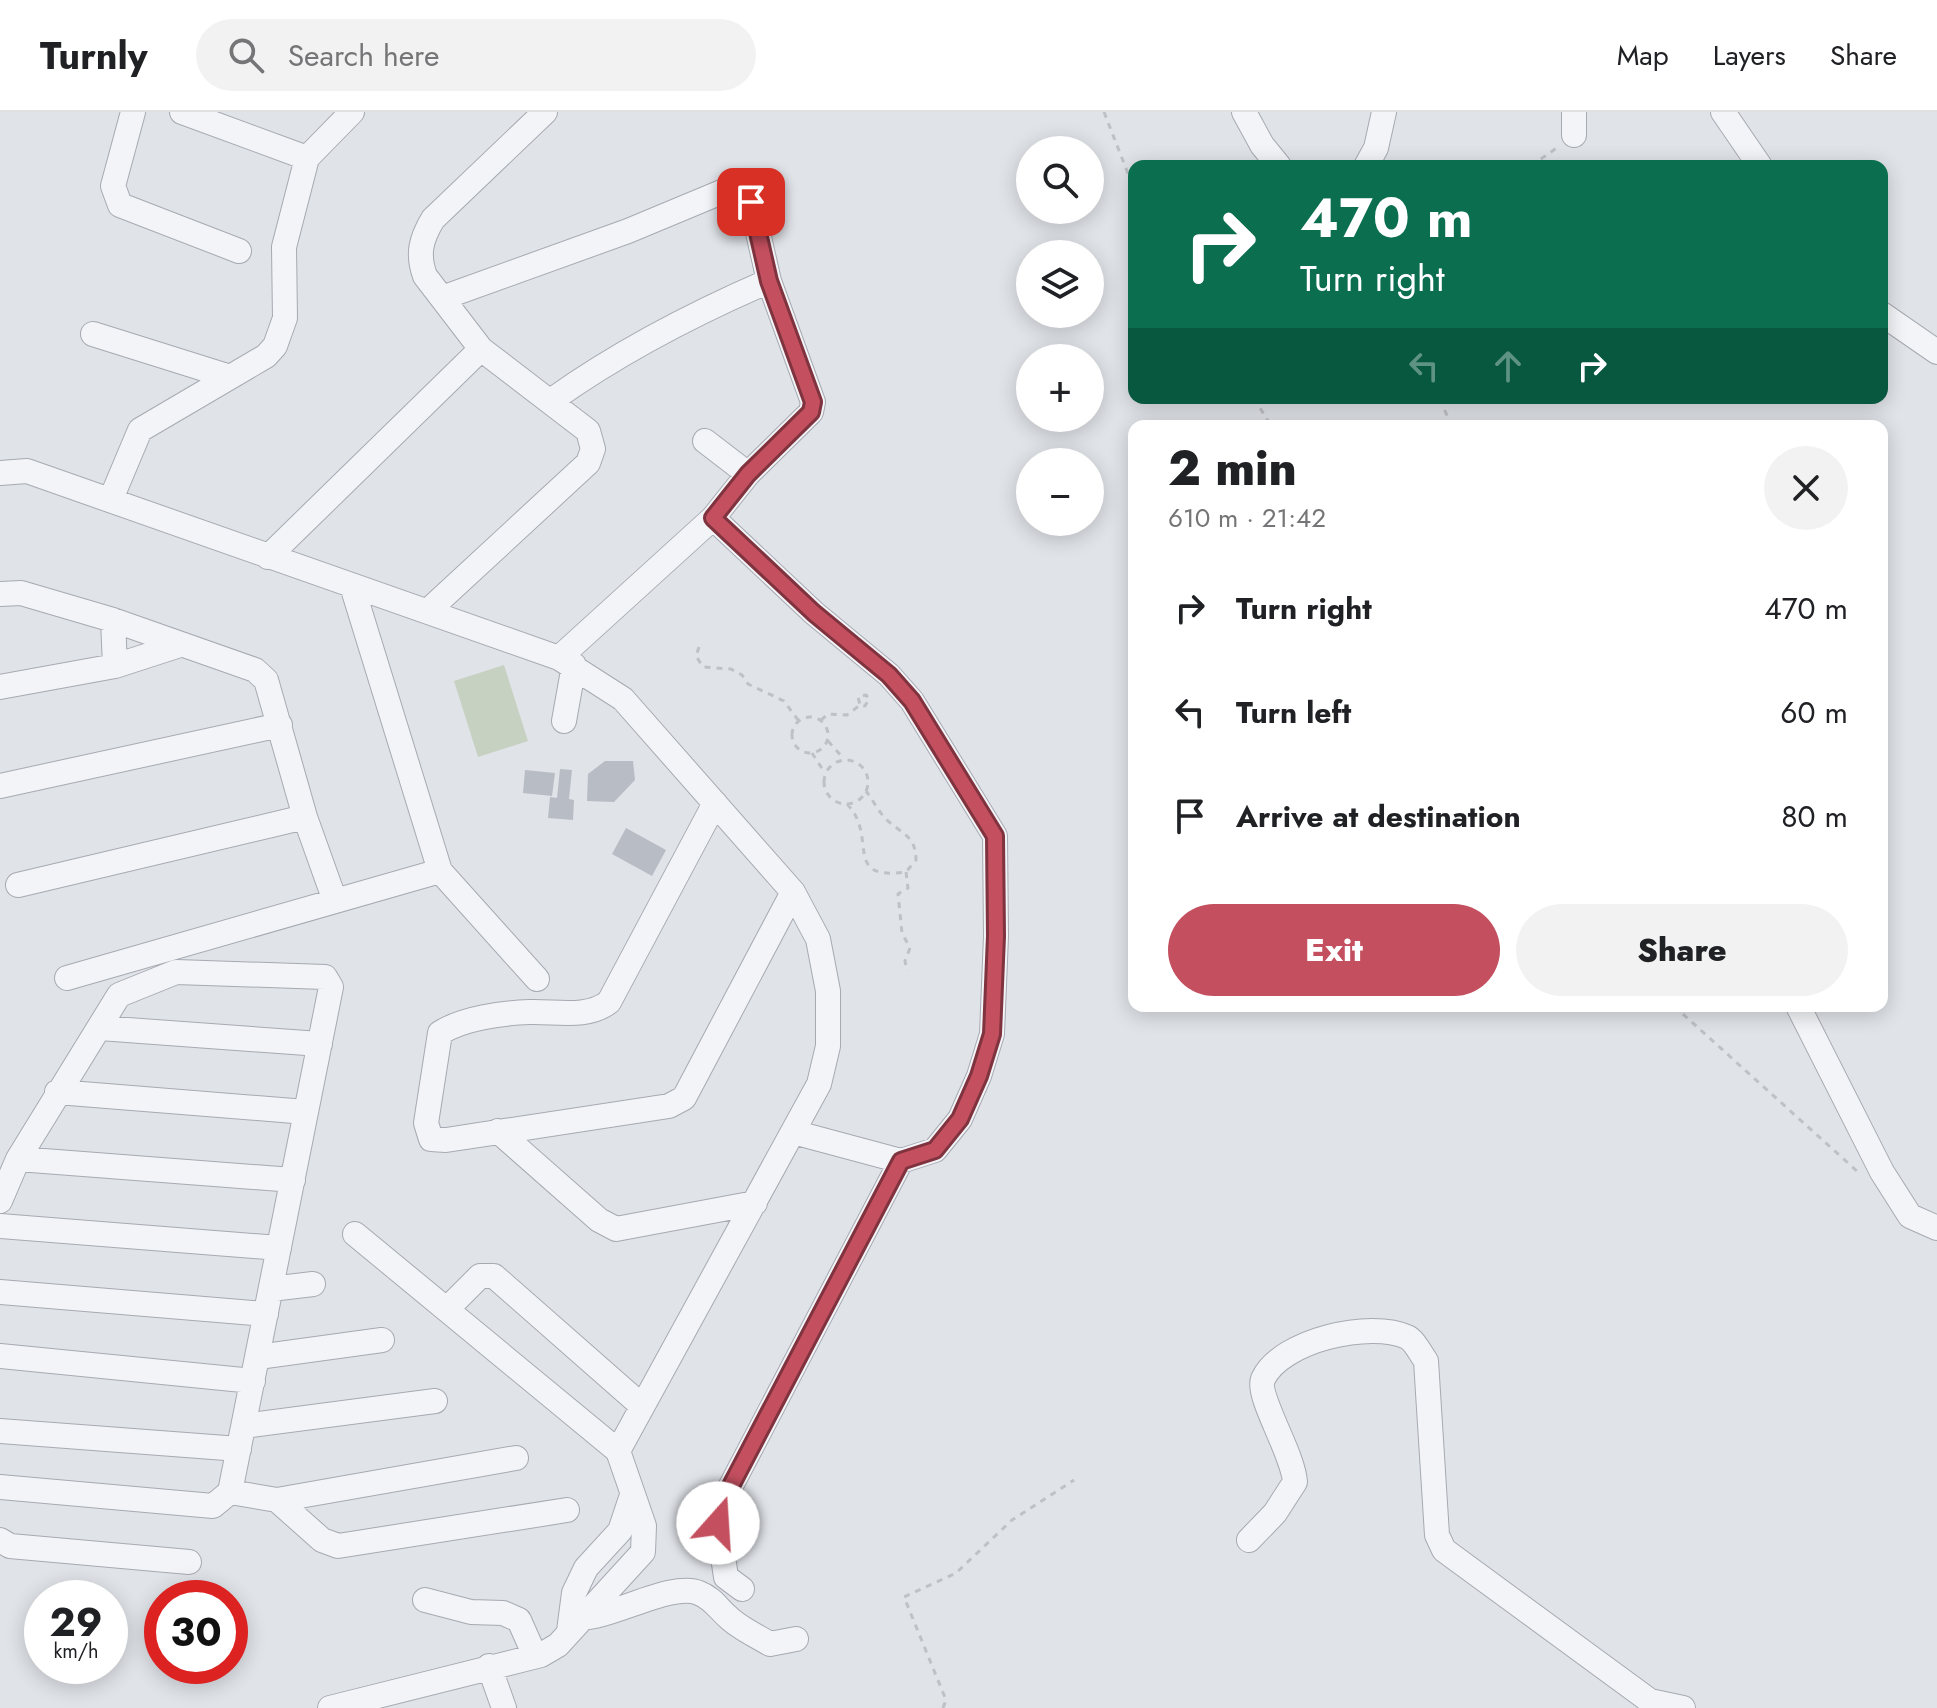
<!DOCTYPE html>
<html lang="en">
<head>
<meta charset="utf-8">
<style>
	body { margin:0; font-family:Jost,sans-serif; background:#f2f2f2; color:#202124; height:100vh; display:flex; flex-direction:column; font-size:30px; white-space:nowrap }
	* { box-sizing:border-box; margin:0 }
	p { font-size:26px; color:#757577 }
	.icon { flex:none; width:44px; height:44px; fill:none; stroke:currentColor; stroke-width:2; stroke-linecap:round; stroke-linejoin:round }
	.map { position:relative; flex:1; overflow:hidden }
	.sheet { position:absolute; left:1128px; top:308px; width:760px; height:592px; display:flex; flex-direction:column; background:#fff; border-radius:16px; box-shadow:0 4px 20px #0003 }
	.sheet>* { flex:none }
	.hud { position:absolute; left:1128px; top:48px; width:760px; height:244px; border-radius:16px; box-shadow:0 4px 20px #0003; background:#0b6e4f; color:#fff; overflow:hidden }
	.fabs { position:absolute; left:1016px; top:24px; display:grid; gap:16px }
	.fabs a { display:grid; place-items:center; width:88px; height:88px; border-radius:50%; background:#fff; box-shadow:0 4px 20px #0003; font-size:40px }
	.speed { position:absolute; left:24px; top:1468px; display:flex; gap:16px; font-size:40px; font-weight:700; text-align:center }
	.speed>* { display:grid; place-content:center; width:104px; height:104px; border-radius:50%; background:#fff; box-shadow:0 4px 20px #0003; line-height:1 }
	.speed small { font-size:20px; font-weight:400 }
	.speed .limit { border:12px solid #d22; background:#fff; color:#111 }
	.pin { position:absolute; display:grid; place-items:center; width:68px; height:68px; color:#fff; margin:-34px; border-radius:16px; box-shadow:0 4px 12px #0006 }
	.me { position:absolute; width:88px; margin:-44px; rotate:19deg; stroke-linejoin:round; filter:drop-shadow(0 0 6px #0008) }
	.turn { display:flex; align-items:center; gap:28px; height:168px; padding:0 40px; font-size:36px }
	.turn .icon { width:104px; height:104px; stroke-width:2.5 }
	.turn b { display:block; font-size:56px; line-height:68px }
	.lanes { display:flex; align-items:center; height:76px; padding:0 40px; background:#0003; justify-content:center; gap:40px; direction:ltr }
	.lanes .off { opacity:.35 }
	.round { display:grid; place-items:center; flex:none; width:84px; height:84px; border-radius:42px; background:#f2f2f2 }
	.summary { display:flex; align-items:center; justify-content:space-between; height:136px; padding:0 40px }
	h1 { font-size:48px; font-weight:800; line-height:60px }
	.cta { display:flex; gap:16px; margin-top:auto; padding:16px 40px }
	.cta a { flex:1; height:92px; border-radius:48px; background:#c34f5f; color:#fff; font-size:32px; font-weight:800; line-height:92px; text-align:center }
	.cta a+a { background:#f2f2f2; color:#202124 }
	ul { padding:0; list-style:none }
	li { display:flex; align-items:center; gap:24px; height:104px; padding:0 40px }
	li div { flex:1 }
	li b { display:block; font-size:30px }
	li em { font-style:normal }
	header { display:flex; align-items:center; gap:48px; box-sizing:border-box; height:112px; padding:0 40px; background:#fff; border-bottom:2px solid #e0e0e0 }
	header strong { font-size:38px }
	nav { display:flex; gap:44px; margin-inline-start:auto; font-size:28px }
	.search { width:560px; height:72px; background:#f2f2f2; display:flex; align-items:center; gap:20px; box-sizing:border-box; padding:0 28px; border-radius:44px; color:#757577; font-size:30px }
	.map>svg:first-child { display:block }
	.green { fill:#c6d1c2 }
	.building { fill:#b8bcc4 }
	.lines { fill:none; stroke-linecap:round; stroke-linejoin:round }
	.minor-casing { stroke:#a6aab2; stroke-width:26 }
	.path { stroke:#bfc1c7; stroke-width:3; stroke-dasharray:6 6; stroke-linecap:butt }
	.minor { stroke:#f3f4f7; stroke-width:24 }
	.route-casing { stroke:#7f333e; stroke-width:20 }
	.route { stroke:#c34f5f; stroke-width:14 }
</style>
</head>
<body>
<header>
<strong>Turnly</strong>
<div class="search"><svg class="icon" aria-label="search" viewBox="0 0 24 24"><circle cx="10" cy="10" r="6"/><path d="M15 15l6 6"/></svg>Search here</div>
<nav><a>Map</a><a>Layers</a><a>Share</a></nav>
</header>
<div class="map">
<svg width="1937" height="1596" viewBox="0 0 1937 1596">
	<rect width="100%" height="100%" fill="#e0e3e8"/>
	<!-- green -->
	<path class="green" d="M504,553L528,629L478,645L454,569Z"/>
	<!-- building -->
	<path class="building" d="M605,649H633L635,668L614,690L587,689L588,662Z
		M560,657L572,658L569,687L574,688L573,708L548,706L550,685L557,686Z
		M525,658L555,661L552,684L523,681Z
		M626,716L666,738L652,764L612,742Z"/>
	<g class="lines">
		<!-- minor casing -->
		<g class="minor-casing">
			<path id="minor" d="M133,0L113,74L120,93L239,139
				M182,0L307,46
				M1244,0L1262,33L1279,54
				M1574,0V23
				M1723,0L1760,54
				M1366,54L1376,36L1384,0
				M442,186L628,119L724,79L740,78L751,90L769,169L813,290L811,300L748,362L713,406L559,546
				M1882,202L1937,240
				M93,222L230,265
				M552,288C618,241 695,201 769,169
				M705,329L748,362
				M0,361L27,359L559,546L623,587L793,780L818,827L828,879V934L819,972L618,1339
				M111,387L140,318L266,244L275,234L285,206L284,135L307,46L352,0
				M713,406L814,501L889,563L912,589L995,724L996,824L992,922L979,964L960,1007L935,1038L901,1049L793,1020
				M268,445L481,237
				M352,474L440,759L537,867
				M0,482L21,481L113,508L255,558L266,568L305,705L335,789
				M430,497L588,351L593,337L588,319L481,237L425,164C417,142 421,127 433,107L545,0
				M113,508L115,554
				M0,575L115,554L180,533
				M564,609L574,553
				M0,674L280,613
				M715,691L609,890C587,907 556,899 530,900C503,901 463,906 440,921L426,1011L431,1027L446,1028L669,994L684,986L793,780
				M18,773L305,705
				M67,866L440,759
				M1798,894L1882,1060L1910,1104L1937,1116
				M100,916L320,932
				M57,980L306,1000
				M498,1019L599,1108L616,1117L755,1091
				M18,1047L293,1068
				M0,1089L18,1047L119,883L176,860L325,865L331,875L230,1380L213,1394L0,1375
				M0,1114L279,1136
				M271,1177L313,1172
				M0,1180L266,1202
				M447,1197L480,1164H494L642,1294
				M0,1244L253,1269
				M258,1245L382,1228
				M244,1314L435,1289
				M0,1319L239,1337
				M230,1380L277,1388L516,1346
				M277,1388L322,1428L338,1434L567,1398
				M0,1428L10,1434L189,1450
				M1249,1428L1275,1401L1295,1370C1293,1341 1256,1284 1263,1267C1281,1228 1371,1208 1407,1225C1415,1229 1420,1241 1426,1249L1437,1423L1444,1438L1650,1589L1683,1596
				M742,1477L726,1465L718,1411L723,1389L901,1049
				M425,1488L471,1500L503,1501L519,1508L535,1544
				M578,1506C611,1507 672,1469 699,1481C712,1486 718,1496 728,1505C739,1516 757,1524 770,1532L796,1527
				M569,1519L574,1481L586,1456L620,1419L632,1383
				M489,1554L504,1596
				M330,1596L541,1543L558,1533L643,1440L644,1414L618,1339L355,1122"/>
		</g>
		<!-- path -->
		<path class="path" d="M1104,0L1134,77
			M1531,54L1558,35
			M1254,286L1271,314
			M1444,286L1445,299L1452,314
			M699,535L696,544L703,555L731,557L742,563L748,572L784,589L798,608
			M792 623a18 18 0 1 1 36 0a18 18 0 1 1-36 0Z
			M821,608L828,602L847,603L860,593L865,594L869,587L866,583L858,585L860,593
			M828,629L844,647
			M812,641L825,661
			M824 670a22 22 0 1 1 44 0a22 22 0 1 1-44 0Z
			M847,692C879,725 841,769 906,760L916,748C916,723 901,722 886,707C878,699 873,688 866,679
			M906,760L908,776L898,782L902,821L910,836L905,849L907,859
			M1674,894L1858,1060
			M943,1596L946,1588L904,1485L956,1461L1012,1408L1074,1368"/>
		<!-- minor -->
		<use href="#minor" class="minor"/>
	</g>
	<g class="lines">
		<!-- route casing -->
		<g class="route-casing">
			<path id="route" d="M718,1411L723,1389L901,1049L935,1038L960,1007L979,964L992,922L996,824L995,724L912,589L889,563L814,501L713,406L748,362L811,300L813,290L769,169L751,90"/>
		</g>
		<!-- route -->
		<use href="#route" class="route"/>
	</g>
</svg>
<div class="fabs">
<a><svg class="icon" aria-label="search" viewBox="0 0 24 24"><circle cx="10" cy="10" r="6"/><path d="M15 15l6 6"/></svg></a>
<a><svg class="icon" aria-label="layers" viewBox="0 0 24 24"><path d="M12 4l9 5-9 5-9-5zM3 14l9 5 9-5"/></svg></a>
<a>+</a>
<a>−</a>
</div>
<div class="speed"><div>29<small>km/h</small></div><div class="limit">30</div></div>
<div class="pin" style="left:751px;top:90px;background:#d93025"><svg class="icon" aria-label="arrive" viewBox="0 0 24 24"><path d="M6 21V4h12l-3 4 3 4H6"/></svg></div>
<svg class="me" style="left:718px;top:1411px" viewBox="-20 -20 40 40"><circle r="19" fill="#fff"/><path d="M0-13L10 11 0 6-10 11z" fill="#c34f5f"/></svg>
<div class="hud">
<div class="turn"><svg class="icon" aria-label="right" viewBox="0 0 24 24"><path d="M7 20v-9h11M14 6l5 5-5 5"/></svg><div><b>470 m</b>Turn right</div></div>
<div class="lanes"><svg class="icon off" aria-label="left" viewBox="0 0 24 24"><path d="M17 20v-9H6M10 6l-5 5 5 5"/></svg><svg class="icon off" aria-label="ahead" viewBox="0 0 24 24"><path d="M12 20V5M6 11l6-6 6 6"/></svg><svg class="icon" aria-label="right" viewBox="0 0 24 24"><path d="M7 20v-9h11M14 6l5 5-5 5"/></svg></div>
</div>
<section class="sheet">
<div class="summary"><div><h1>2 min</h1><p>610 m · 21:42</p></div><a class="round"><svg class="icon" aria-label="close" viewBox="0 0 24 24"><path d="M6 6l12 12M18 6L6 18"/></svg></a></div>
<ul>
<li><svg class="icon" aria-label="right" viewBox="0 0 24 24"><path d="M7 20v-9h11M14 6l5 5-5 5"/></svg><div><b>Turn right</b></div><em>470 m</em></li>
<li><svg class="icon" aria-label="left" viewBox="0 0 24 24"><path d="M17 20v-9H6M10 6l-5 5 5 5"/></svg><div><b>Turn left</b></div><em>60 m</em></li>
<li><svg class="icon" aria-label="arrive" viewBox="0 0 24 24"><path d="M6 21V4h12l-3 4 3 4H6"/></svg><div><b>Arrive at destination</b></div><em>80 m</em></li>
</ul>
<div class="cta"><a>Exit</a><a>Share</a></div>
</section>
</div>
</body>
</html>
